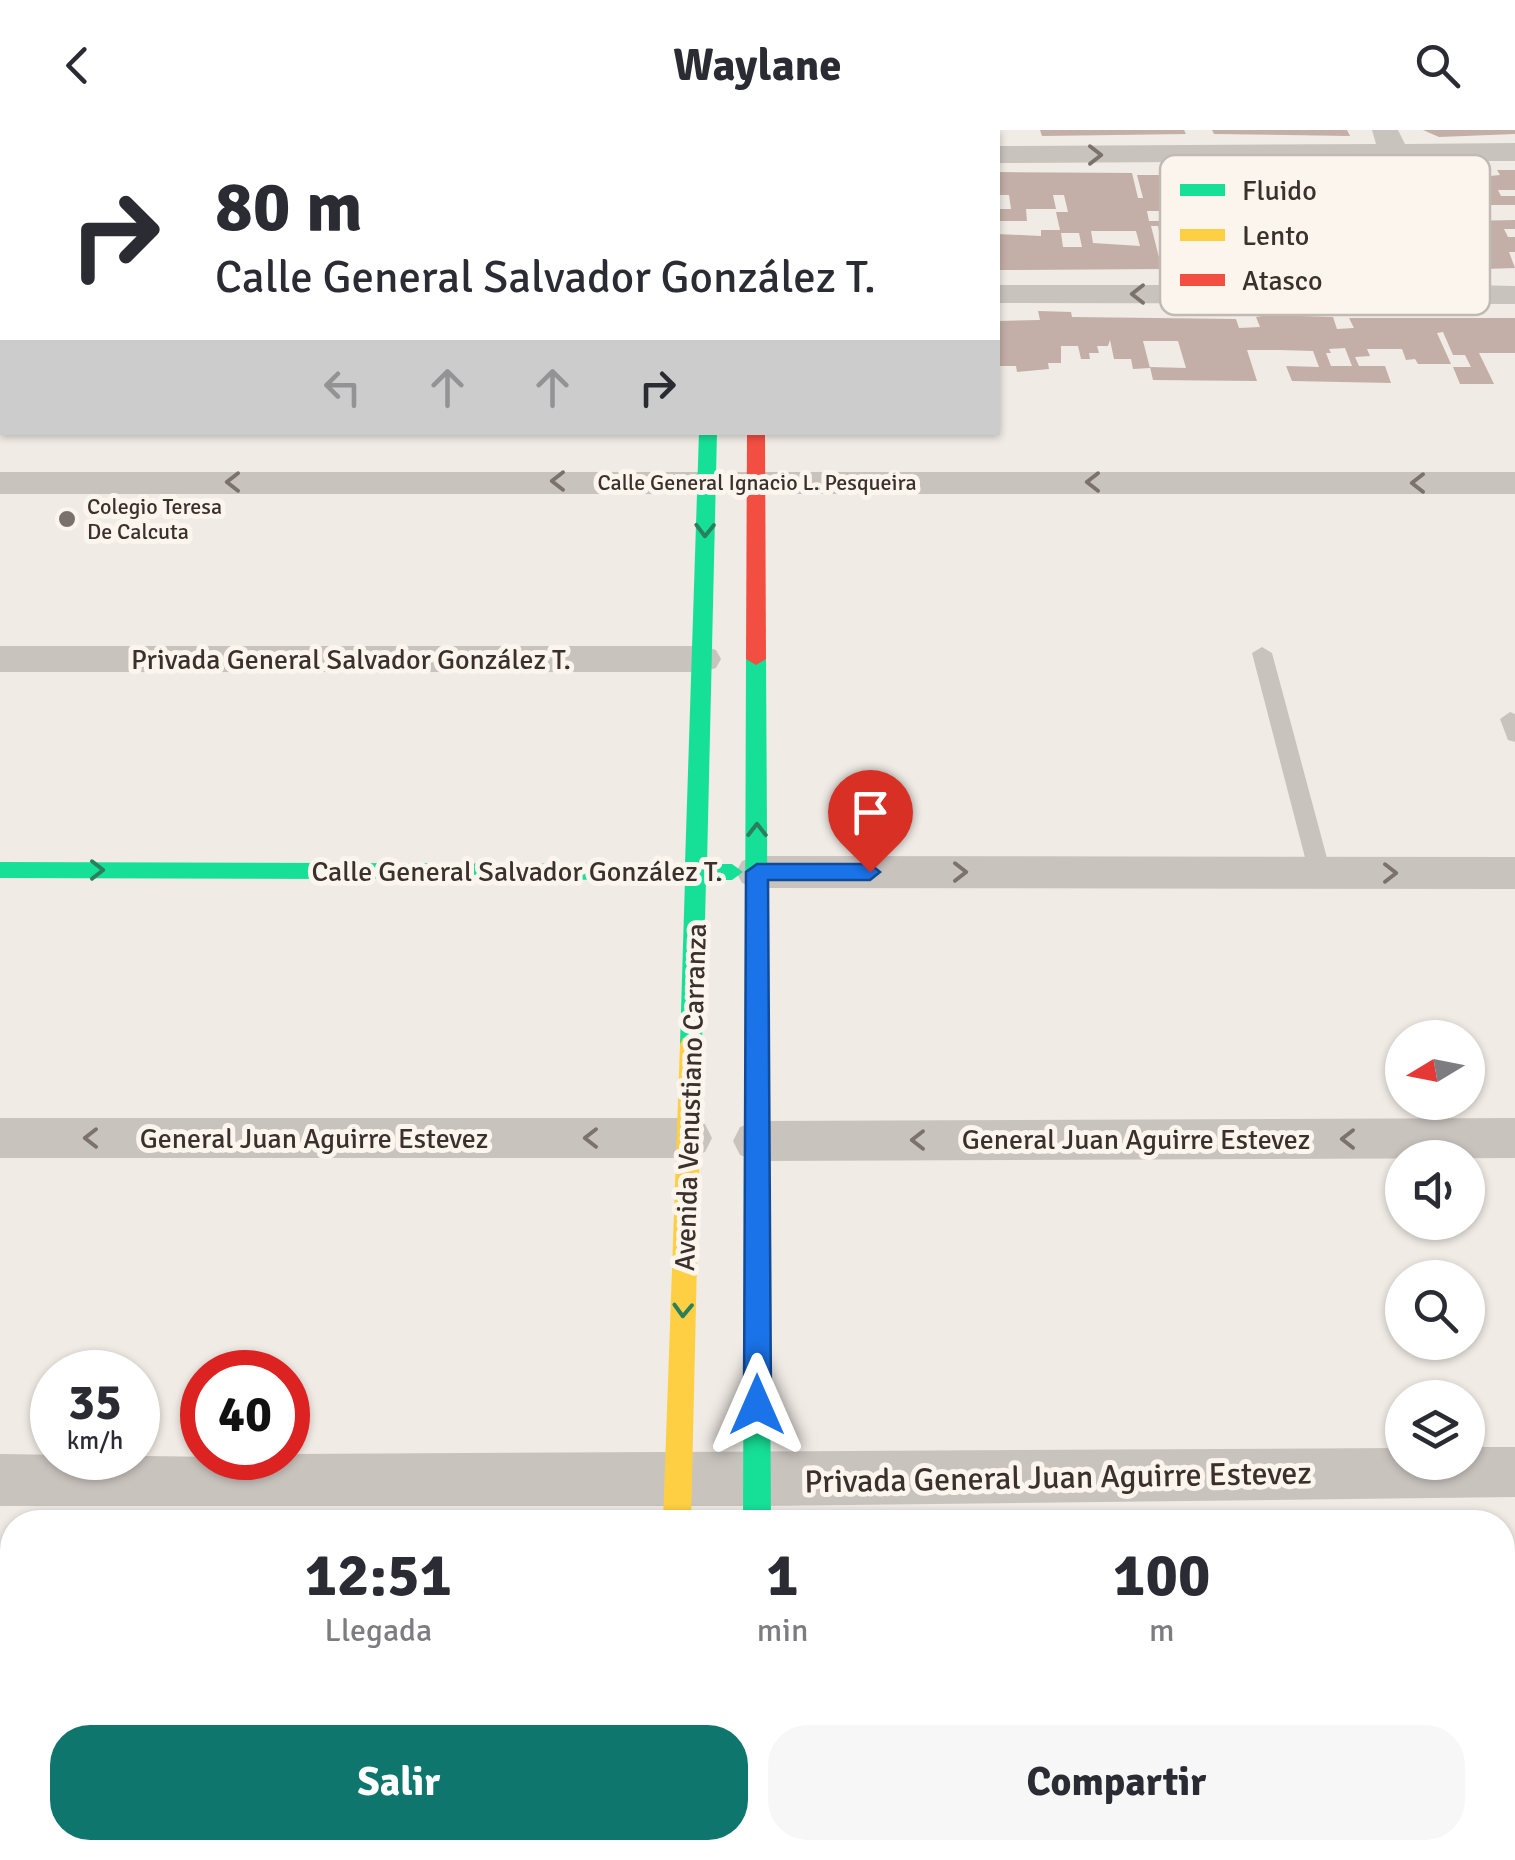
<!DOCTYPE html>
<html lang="es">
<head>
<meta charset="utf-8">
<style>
	body { margin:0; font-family:Signika,sans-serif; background:#f7f7f7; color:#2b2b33; height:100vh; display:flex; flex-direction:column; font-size:38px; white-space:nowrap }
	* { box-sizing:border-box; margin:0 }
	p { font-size:32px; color:#7c7c81 }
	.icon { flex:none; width:55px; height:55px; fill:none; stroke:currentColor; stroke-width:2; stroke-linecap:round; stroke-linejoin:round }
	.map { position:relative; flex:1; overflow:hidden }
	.drawer { position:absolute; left:0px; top:1380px; width:1515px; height:350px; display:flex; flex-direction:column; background:#fff; border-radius:40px 40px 0 0; box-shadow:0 2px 8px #0004 }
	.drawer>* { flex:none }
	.banner { position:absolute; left:0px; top:0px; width:1000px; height:305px; box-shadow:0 2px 8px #0004; background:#fff; color:#2b2b33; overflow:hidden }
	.needle { width:65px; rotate:260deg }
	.buttons { position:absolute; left:1385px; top:890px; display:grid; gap:20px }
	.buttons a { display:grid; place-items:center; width:100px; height:100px; border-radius:50%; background:#fff; box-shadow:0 2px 8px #0004; font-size:50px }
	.speed { position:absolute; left:30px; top:1220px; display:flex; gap:20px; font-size:50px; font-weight:700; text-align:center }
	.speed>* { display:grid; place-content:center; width:130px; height:130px; border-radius:50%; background:#fff; box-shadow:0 2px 8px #0004; line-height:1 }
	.speed small { font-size:25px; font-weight:400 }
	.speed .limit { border:15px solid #d22; background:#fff; color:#111 }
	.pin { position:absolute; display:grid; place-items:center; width:85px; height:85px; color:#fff; margin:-102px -42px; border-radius:50% 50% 50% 0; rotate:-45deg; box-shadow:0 0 10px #0007 }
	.pin .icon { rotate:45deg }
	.me { position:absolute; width:110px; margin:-55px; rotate:0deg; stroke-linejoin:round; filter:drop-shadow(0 0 8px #0008) }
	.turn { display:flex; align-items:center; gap:35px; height:210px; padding:0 50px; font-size:45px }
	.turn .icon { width:130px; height:130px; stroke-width:2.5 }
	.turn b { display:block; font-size:70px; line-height:85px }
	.lanes { display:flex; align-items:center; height:95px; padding:0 50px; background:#0003; justify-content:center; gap:50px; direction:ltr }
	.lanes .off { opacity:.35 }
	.eta { display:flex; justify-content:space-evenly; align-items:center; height:170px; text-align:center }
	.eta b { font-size:60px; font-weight:800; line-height:70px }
	.button { display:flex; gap:20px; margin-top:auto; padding:20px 50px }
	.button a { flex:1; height:115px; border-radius:40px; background:#0f766e; color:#fff; font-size:40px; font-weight:800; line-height:115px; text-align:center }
	.button a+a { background:#f7f7f7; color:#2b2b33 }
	header { display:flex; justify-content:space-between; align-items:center; height:130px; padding:0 50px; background:#fff; font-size:45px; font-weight:800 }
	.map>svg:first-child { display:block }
	.building { fill:#c3afa7; fill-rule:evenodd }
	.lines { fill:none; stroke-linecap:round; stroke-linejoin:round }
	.lane { fill:#c9c3be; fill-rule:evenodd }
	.street { fill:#c9c3be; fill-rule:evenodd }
	.fast { fill:#16e098; fill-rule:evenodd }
	.slow { fill:#ffcf43; fill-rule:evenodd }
	.jam { fill:#f24e42; fill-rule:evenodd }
	.oneway { stroke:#7b726d }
	.oneway2 { stroke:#2a7f5c }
	.route { fill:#1a73e8; stroke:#114b97; stroke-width:2.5 }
	.poi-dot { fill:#7a716c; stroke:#fbf5ee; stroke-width:4 }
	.labels { text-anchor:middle; stroke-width:10; stroke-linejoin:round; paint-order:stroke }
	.far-street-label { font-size:22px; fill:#3b302b; stroke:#fbf5ee }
	.far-poi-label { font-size:22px; fill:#3b302b; stroke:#fbf5ee; text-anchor:start }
	.street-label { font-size:28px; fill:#3b302b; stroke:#fbf5ee }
	.near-street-label { font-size:32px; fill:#3b302b; stroke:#fbf5ee }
	.key { fill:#fbf5ee; stroke:#c1bab4; stroke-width:2.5 }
	.key-label { font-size:28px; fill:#3b302b }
</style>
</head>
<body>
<header><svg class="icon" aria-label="back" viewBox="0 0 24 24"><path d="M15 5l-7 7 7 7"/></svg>Waylane<svg class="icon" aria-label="search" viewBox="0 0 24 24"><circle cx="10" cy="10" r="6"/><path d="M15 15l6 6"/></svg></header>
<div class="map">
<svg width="1515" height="1730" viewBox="0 0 1515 1730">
	<rect width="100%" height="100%" fill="#f0ebe5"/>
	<!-- building -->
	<path class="building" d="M1040,0H1184L1186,4L1042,6Z
		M1212,0H1347L1350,6L1214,4Z
		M1423,0H1515V4L1439,7Z
		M1497,40H1515V60H1498L1501,66H1515V75H1460L1449,50L1500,45Z
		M998,42L1132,43L1138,68H1143L1137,45H1370L1379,75H1375L1392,107H1387L1408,141L1288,140L1273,137L1269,127H1265L1269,139H1256L1253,129H1222L1215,107L1225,106L1222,95L1212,96L1207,80H1177L1172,63L1163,64L1162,81H1147L1149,91H1180L1193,139L1169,140L1165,124H1173L1171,119L1162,116L1158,96H1151L1162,139L998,140V104L1041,106V100H1060L1056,82H1068L1064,65H1053L1056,79H1026L1027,91H998V79H1011L1009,65H998ZM1214,75H1235L1241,91H1225ZM1091,101H1136L1140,116L1093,113ZM1061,103H1079L1082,117H1063ZM1330,107H1366L1369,113H1341L1345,123H1336Z
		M1515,90V99H1504L1508,107H1515V122H1509L1515,138L1485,139L1477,122H1484L1468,91Z
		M1038,181L1071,182L1072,187L1236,189L1239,198L1260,197L1256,187L1267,185L1333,187L1337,199L1354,198L1349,188H1515V223H1479L1494,254H1460L1453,237H1471L1465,225H1453L1443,202L1437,203L1451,234H1418L1415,229L1406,230L1402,219H1367L1370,226L1355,227L1359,236H1385L1391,253L1292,251L1286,236L1319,237L1313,221L1280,220H1247L1257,251L1153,250L1150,237L1186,238L1178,211H1143L1150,238L1133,239L1131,229H1114L1110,210L1108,216H1097L1099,223H1089L1090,229H1081L1078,216H1061V233H1048L1049,239L1017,242L1016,236H998V191L1040,190ZM1345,218L1352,236H1331L1326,223H1331L1329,219Z"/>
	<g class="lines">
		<!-- lane -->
		<path class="lane" d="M1262,517L1272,523L1331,743L1320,751L1309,743L1252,523Z
			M1510,582L1515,584V612L1508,610L1500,589Z"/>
		<!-- street -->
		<path class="street" d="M701,0H729V2H701Z
			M742,0H770V2H742Z
			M1372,0H1398L1405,14L1515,13V31H1412L1469,155L1515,156V174L998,173V155H1438L1384,31L998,33V16L1376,14Z
			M0,17L2,18V35H0Z
			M0,342H1515V364H0Z
			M0,516H702L716,520L721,529L716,538L702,542H0Z
			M757,726L1515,727V759L757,758L742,753L736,742L742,731Z
			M0,988H688L705,994L712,1008L705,1022L688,1028H0Z
			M1515,988V1028L757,1031L740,1025L733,1011L740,997L757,991Z
			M1468,1317H1515V1367L757,1376H0V1324L288,1328V1324L1402,1318V1332H1468Z"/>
		<!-- fast -->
		<path class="fast" d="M0,158H2V168H0Z
			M699,302H717L707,734H732L743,742L732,750H706L702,914L699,920H683L680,914L685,750L0,748V732L685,734Z
			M756,523L766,529L771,1392H743L746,529Z
			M651,1718H681V1730H651Z
			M742,1718H772V1730H742Z"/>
		<!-- slow -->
		<path class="slow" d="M691,905L699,908L702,914L691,1392H663L680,914L683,908Z"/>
		<!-- jam -->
		<path class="jam" d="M747,302H765L766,529L756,535L746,529Z"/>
	</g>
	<!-- one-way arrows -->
	<defs><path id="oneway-chevron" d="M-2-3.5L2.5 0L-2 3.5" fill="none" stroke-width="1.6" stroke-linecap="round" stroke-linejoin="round" transform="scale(2.5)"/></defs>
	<g class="oneway">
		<use href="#oneway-chevron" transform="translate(1095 25)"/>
		<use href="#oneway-chevron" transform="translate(1138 164) rotate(-180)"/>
		<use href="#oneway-chevron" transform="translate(558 351) rotate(180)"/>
		<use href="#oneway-chevron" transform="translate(233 352) rotate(180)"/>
		<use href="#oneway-chevron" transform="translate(1093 352) rotate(-180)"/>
		<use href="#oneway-chevron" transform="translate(1418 353) rotate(-180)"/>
		<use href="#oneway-chevron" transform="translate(960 742)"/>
		<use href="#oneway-chevron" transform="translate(1390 743)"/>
		<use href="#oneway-chevron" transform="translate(91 1008) rotate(-180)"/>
		<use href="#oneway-chevron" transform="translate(591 1008) rotate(-180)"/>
		<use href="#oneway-chevron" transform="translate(1348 1009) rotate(180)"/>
		<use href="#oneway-chevron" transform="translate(918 1010) rotate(180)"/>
	</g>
	<g class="oneway2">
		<use href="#oneway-chevron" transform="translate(705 400) rotate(91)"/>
		<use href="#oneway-chevron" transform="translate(757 700) rotate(-90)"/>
		<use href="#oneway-chevron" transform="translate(97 740)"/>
		<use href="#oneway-chevron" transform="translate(683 1180) rotate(92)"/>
	</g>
	<!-- route -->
	<path class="route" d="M757,734H870L880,742L870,750H768L771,1275L767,1283L757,1287L748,1283L744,1275L746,742Z"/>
	<!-- markers -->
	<circle class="poi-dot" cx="67" cy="389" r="10"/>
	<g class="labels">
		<!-- far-street labels -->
		<g class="far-street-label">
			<text x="757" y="360">Calle General Ignacio L. Pesqueira</text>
		</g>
		<!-- far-poi labels -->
		<g class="far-poi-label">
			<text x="87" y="384">Colegio Teresa<tspan x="87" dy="25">De Calcuta</tspan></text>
		</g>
		<!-- street labels -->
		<g class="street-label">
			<text x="351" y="539">Privada General Salvador González T.</text>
			<text x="517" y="751">Calle General Salvador González T.</text>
			<text transform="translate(690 967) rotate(-88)" y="10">Avenida Venustiano Carranza</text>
			<text x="314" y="1018">General Juan Aguirre Estevez</text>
			<text x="1136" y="1019">General Juan Aguirre Estevez</text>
		</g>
		<!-- near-street labels -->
		<g class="near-street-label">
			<text transform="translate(1058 1347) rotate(-1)" y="11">Privada General Juan Aguirre Estevez</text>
		</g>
	</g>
	<!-- legend -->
	<rect x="1160" y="25" width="330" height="160" rx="15" class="key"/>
	<rect x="1180" y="54" width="45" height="12" fill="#16e098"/>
	<rect x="1180" y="99" width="45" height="12" fill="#ffcf43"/>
	<rect x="1180" y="144" width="45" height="12" fill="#f24e42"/>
	<g class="key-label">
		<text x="1242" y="70">Fluido</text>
		<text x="1242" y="115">Lento</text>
		<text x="1242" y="160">Atasco</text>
	</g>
</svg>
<div class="buttons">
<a><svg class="needle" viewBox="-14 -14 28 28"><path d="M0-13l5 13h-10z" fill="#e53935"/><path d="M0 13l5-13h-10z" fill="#7c7c81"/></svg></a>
<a><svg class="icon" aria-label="sound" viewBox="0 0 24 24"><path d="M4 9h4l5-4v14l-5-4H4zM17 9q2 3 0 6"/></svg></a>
<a><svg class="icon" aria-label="search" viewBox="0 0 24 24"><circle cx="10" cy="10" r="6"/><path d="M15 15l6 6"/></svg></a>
<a><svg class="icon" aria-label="layers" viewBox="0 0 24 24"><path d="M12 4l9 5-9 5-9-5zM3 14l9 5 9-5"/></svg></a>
</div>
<div class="speed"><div>35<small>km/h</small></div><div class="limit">40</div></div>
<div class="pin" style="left:870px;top:742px;background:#d93025"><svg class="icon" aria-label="arrive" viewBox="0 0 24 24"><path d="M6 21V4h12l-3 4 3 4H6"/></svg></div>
<svg class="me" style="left:757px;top:1275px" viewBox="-20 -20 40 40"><path d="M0-17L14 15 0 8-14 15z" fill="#1a73e8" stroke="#fff" stroke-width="4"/></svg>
<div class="banner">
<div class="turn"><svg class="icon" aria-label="right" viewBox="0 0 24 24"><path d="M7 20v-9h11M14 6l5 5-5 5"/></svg><div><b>80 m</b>Calle General Salvador González T.</div></div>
<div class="lanes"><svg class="icon off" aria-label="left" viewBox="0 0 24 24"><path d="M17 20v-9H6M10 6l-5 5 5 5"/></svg><svg class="icon off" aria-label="ahead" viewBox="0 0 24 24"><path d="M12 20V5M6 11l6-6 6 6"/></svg><svg class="icon off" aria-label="ahead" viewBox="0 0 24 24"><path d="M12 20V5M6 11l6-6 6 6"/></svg><svg class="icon" aria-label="right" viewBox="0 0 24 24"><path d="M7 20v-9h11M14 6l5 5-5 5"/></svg></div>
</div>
<section class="drawer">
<div class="eta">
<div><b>12:51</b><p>Llegada</p></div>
<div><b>1</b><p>min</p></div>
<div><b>100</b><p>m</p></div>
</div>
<div class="button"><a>Salir</a><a>Compartir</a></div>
</section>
</div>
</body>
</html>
